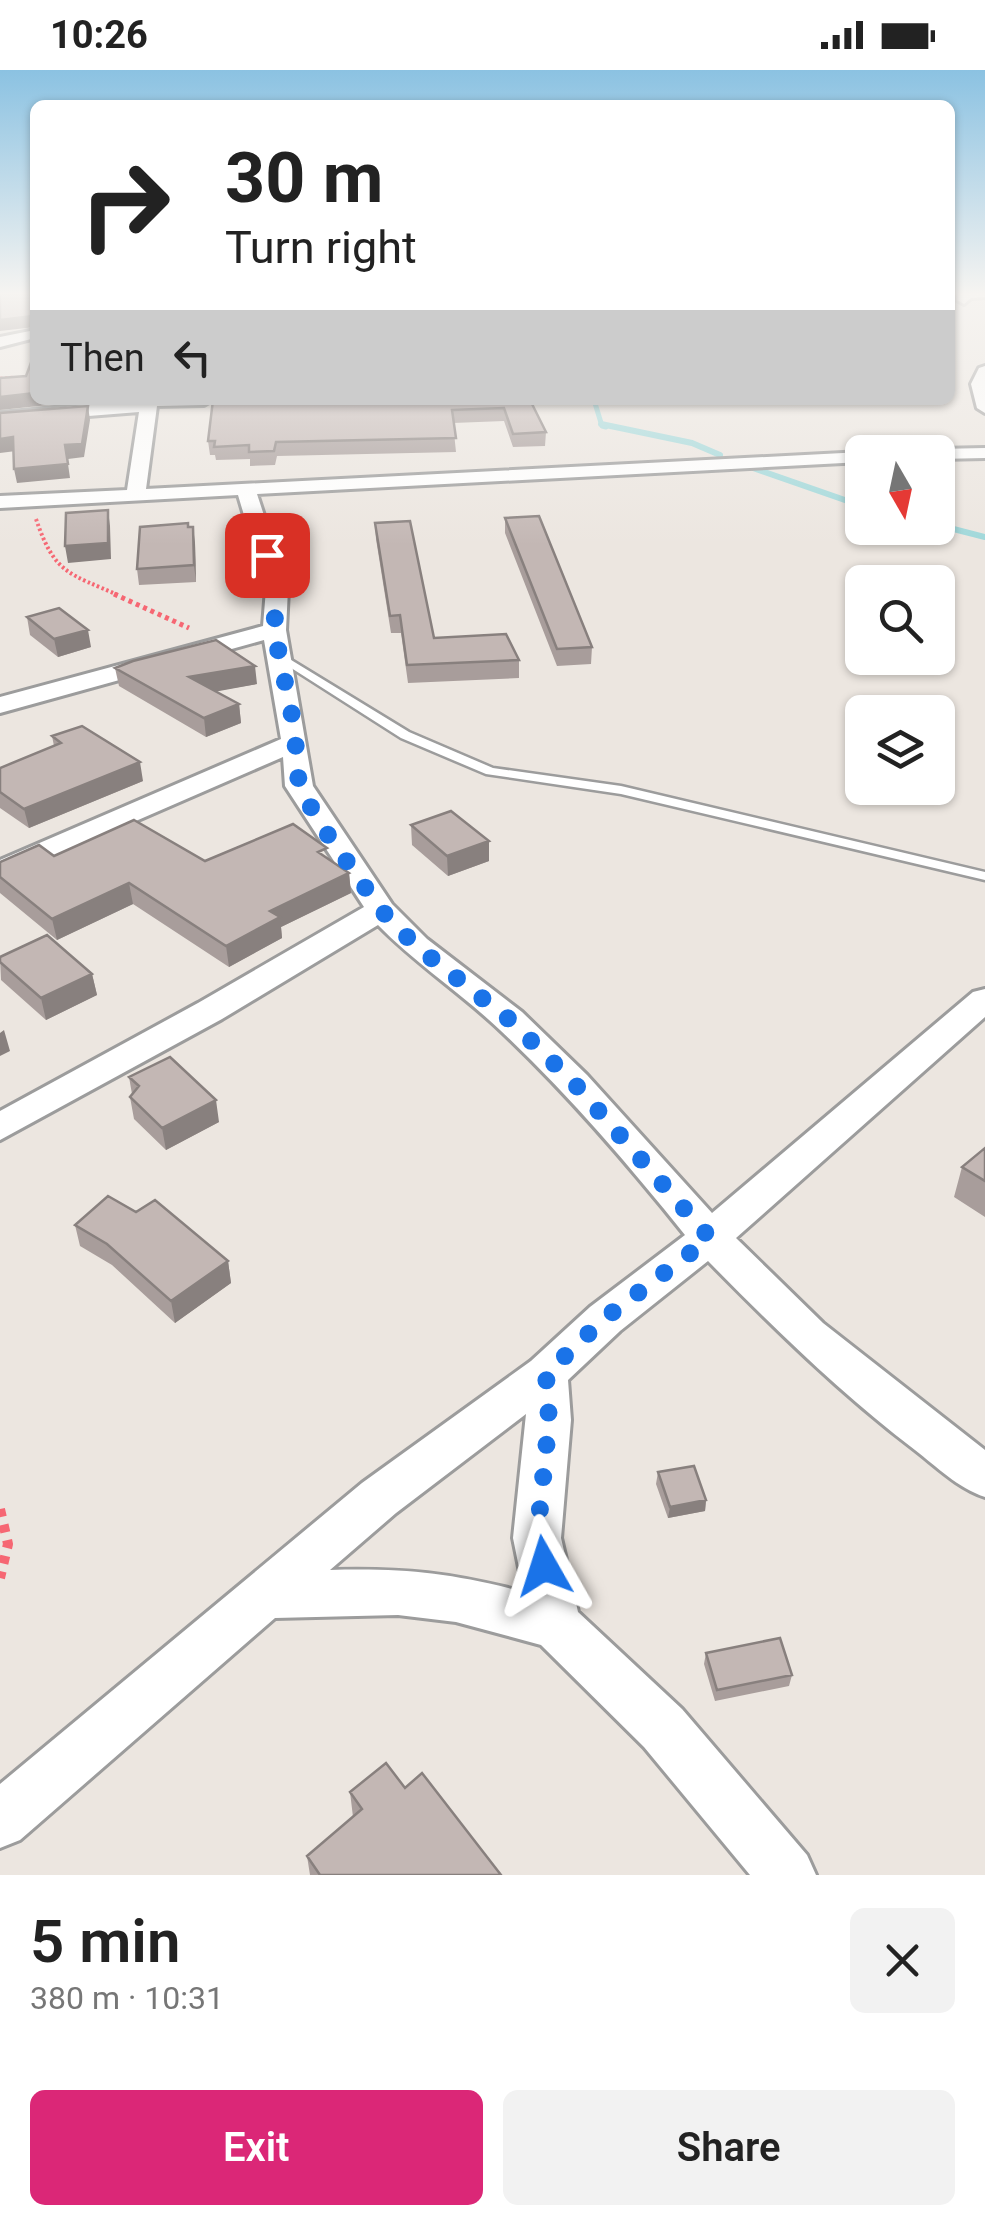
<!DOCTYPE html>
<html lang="en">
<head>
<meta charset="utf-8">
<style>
	body { margin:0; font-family:Roboto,sans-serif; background:#f2f2f2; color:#222; height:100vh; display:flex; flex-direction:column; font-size:38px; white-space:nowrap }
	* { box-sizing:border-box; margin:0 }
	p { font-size:32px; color:#767676 }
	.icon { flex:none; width:55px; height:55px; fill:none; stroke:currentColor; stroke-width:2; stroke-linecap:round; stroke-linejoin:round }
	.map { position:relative; height:1805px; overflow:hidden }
	.drawer { display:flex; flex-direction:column; background:#fff; flex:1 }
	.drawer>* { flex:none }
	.hud { position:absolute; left:30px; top:30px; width:925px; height:305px; border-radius:15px; box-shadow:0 2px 8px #0004; background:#fff; color:#222; overflow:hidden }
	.needle { width:65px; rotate:171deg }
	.controls { position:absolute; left:845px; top:365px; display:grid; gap:20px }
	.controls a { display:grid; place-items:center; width:110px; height:110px; border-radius:15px; background:#fff; box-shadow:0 2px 8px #0004; font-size:50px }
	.pin { position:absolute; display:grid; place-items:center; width:85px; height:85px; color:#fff; margin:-42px; border-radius:20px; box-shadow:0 5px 15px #0006 }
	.me { position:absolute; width:110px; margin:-55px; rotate:354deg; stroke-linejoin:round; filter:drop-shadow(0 0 8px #0008) }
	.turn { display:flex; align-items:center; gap:35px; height:210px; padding:0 30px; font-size:45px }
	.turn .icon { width:130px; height:130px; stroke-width:2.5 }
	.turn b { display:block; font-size:70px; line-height:85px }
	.then { display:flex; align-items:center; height:95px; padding:0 30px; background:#0003; gap:20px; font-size:38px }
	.round { display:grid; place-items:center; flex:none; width:105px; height:105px; border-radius:15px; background:#f2f2f2 }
	.headline { display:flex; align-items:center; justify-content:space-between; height:170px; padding:0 30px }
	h1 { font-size:60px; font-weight:600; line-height:75px }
	.action { display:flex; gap:20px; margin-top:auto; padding:20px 30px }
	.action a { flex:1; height:115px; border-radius:15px; background:#db2777; color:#fff; font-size:40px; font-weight:600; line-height:115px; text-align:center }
	.action a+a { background:#f2f2f2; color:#222 }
	.status { display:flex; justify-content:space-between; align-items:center; height:70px; padding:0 50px; background:#fff; direction:ltr }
	.status svg { height:28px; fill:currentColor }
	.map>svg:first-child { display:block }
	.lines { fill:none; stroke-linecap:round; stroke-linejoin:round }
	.stream-far1 { stroke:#a0d8da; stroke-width:5 }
	.stream { stroke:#a0d8da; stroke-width:6 }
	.lane-casing { stroke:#9c9c9c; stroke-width:5 }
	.street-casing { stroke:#9c9c9c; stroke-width:6 }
	.path-far3 { stroke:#f66773; stroke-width:2.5; stroke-dasharray:2.5 2.5; stroke-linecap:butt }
	.path-far2 { stroke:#f66773; stroke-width:4; stroke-dasharray:2.5 2.5; stroke-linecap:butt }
	.path-far1 { stroke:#f66773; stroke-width:5; stroke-dasharray:4 4; stroke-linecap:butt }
	.path { stroke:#f66773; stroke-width:10; stroke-dasharray:8 8; stroke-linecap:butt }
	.lane { fill:#fff; fill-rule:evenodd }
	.street { fill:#fff; fill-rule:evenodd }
	.wall { fill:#a89d9b }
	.shaded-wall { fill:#88807e }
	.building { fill:#c3b7b4; stroke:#88807e; stroke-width:2.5 }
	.route { stroke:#1a73e8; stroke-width:18; stroke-dasharray:0 32.4 }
</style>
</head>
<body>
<div class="status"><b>10:26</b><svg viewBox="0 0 49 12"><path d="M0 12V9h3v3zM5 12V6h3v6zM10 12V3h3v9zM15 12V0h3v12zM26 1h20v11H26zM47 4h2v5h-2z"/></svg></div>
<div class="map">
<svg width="985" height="1805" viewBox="0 0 985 1805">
	<rect width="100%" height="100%" fill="#ece6e0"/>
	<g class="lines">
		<!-- stream-far1 -->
		<path class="stream-far1" d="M594,330L602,356L606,357"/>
		<!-- stream -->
		<path class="stream" d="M601,354L692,373L720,385
			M753,398L862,436
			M938,455L985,467"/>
		<!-- lane casing -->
		<g class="lane-casing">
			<path id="lane" d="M278,582L409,662L493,698L621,716L985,802V810L621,724L486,704L401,668L274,587V583Z"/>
		</g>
		<!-- street casing -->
		<g class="street-casing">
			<path id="street" d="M958,222H985V227L971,228L964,234L957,230Z
				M35,260V268L0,277V267Z
				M985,296V343L977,338L971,314L979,298Z
				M141,330H212L204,335L157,336L146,419L862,382H866H862V392L257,424L288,519L286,560L313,716L392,834L427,869L522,942L587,1005L712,1143L973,922L985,919V947L736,1168L823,1253L985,1380V1427C958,1418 937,1397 915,1380C840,1323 774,1258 708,1191L620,1261L568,1310L571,1350L561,1468L578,1542L682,1639L807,1785L816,1805H750L644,1677L541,1575L456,1552L398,1545L275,1548L20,1770L0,1778V1714L362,1413L531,1291L590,1237L685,1165C628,1094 567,1023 500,960C461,923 416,894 378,855L222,949L0,1070V1041L198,933L364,837L285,716L283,687L0,810V790L281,669L264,570L0,643V627L263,556L266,519L238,425L0,438V426L127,420L139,342L0,353V343ZM526,1344L513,1468L524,1522C451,1503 405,1498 330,1500L396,1443Z
				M985,378V388L938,389V382H930L938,379Z"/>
		</g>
		<!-- path-far3 -->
		<path class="path-far3" d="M0,308L14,307"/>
		<!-- path-far2 -->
		<path class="path-far2" d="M36,449C55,505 69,503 120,526"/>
		<!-- path-far1 -->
		<path class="path-far1" d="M114,524L189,558"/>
		<!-- path -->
		<path class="path" d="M0,1439L8,1474L0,1508"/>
		<!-- lane -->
		<use href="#lane" class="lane"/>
		<!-- street -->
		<use href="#street" class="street"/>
	</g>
	<!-- wall -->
	<path class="wall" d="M530,330L546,362L545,376L513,377L504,351L453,353L456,382L277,386L275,395L250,396V389L216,390L215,385H210L208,371Z
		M505,448L592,577L591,594L557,596L505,463Z
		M375,453L434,568L519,590V608L408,613L401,563H391L376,469Z
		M189,457L195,473L196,512L139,515L137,499Z
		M27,547L91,577L58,587L30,565Z
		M115,598L257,614L215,621L239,634L241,653L206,667L119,616Z
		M52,666L143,711L29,758L0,738V698L54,676Z
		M411,755L489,771V791L448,806L412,775Z
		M54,786L205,791L328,788L349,803L351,823L281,857L282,868L229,897L133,834L57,870L0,823V792Z
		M0,887L92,904L97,925L46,950L1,910Z
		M129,1007L219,1052L166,1080L134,1049L130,1027L132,1024Z
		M985,1078V1147L954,1127L962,1097Z
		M136,1142L228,1191L231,1213L175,1253L112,1195L80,1176L75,1155Z
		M658,1402L706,1430L705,1441L668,1448L656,1414Z
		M706,1583L792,1605L789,1616L715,1631L704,1594Z
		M405,1718L501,1805H310L307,1786L353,1747L350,1722Z"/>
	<!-- shaded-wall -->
	<path class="shaded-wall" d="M35,243V257L0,261V250Z
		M35,323V330L88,331L0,340V327Z
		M88,336L90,350L84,387L68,389L65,375Z
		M13,367L16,381L0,383V369Z
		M68,394L70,408L17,413L14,399Z
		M108,440L110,456L111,489L68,493L65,476Z
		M193,457L195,473L196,512L194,495Z
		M88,560L91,577L58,587L54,569Z
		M255,596L257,614L192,626L189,607Z
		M239,634L241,653L206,667L204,648Z
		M140,692L143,711L29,758L24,739Z
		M489,771V791L448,806L447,786Z
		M349,803L351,823L281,857L282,868L229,897L226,876L270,841Z
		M129,813L133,834L57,870L52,849Z
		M92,904L97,925L46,950L41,928Z
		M4,960L10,981L0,986V963Z
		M216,1030L219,1052L166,1080L162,1058Z
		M228,1191L231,1213L175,1253L171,1231Z
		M706,1430L705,1441L668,1448L670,1437Z"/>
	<!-- building -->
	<path class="building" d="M0,222H35V243L33,246L0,250Z
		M35,282V323L0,327V308L26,306Z
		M213,330H530L546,362L513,364L504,338L452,340L456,368L276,372L274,381L249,382V375L214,377L215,371H208Z
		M88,336L82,374L65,375L68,394L14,399L13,367L0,369V343Z
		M108,440V473L65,476L66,443Z
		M539,446L592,577L557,579L505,448Z
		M410,451L434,568L506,564L519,590L407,595L400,545L390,546L375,453Z
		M188,453V457H193L194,495L137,499L140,457Z
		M59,538L88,560L54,569L27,547Z
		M216,570L255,596L189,607L239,634L204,648L115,598L133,591Z
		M82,656L140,692L24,739L0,722V698L61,673L52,666Z
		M451,741L489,771L447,786L411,755Z
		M134,750L205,791L293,754L327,778L318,782L349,803L270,841L280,847L226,876L129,813L52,849L0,807V792L39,775L54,786Z
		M47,865L92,904L41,928L0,892V887Z
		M170,987L216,1030L162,1058L130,1027L139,1016L129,1007Z
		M985,1078V1111L962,1097Z
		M108,1126L136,1142L155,1130L228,1191L171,1231L107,1174L75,1155Z
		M694,1396L706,1430L670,1437L658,1402Z
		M780,1568L792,1605L717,1620L706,1583Z
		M386,1693L405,1718L422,1703L501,1805H320L307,1786L362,1739L350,1722Z"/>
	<!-- sky -->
	<linearGradient id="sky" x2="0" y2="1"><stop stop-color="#8bc2e2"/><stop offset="0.47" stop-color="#f6f4f1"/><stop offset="1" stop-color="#f6f4f1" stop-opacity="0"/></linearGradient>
	<rect width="985" height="475" fill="url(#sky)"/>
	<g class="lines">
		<!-- route -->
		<path class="route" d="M267,485L277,518L274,560L294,655L299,716L321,755L381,840L416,876L510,950L574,1013L710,1168L605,1248L546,1304L549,1350L537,1468L544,1496"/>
	</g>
</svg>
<div class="controls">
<a><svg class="needle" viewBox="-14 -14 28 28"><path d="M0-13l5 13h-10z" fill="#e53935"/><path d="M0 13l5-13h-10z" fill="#767676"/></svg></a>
<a><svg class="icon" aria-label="search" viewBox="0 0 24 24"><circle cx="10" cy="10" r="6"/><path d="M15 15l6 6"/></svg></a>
<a><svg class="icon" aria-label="layers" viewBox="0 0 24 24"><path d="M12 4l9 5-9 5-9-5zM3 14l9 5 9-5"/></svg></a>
</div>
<div class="pin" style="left:267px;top:485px;background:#d93025"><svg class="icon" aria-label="arrive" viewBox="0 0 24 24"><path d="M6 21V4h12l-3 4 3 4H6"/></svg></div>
<svg class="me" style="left:544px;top:1496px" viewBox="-20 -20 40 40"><path d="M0-17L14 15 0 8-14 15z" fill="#1a73e8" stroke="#fff" stroke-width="4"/></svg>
<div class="hud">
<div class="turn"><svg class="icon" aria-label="right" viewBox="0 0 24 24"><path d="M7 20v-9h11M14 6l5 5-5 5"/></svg><div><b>30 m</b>Turn right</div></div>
<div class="then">Then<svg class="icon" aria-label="left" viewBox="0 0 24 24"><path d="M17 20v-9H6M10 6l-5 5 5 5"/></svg></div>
</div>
</div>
<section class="drawer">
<div class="headline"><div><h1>5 min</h1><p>380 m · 10:31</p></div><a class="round"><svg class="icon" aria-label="close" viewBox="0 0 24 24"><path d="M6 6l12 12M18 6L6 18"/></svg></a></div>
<div class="action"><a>Exit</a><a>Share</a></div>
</section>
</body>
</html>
